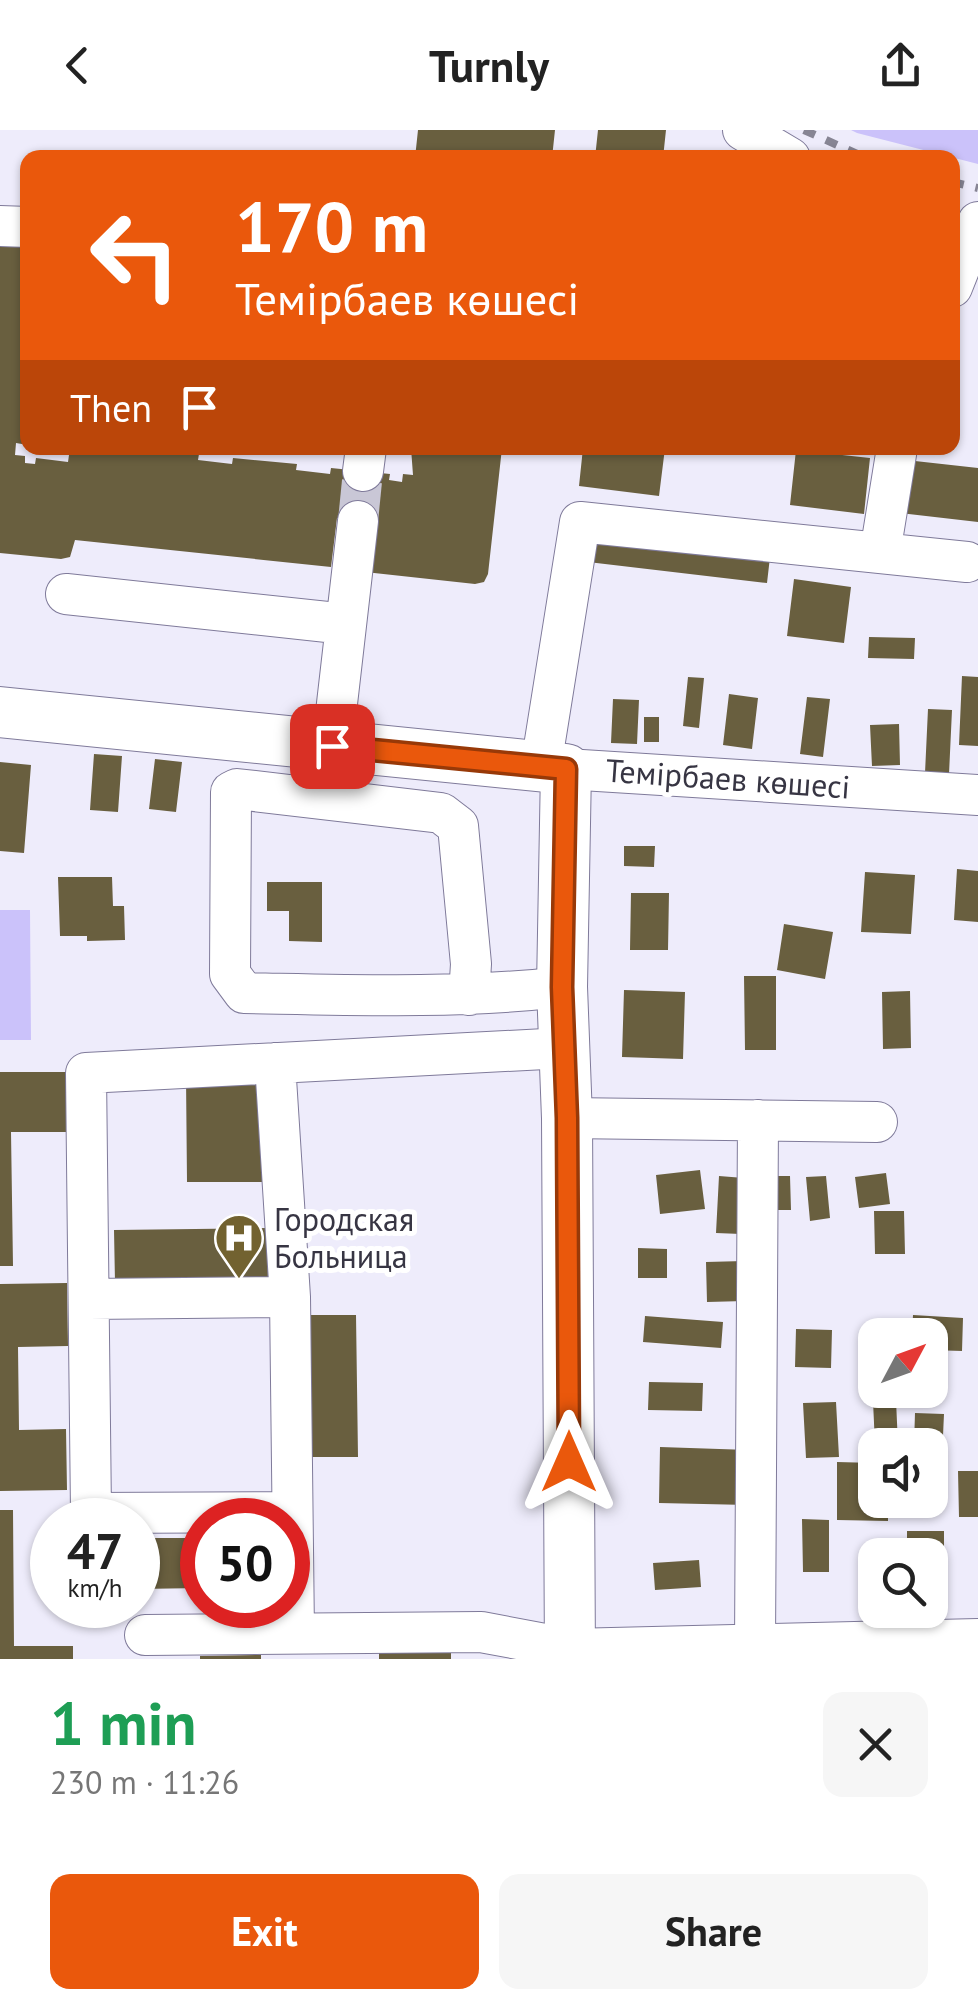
<!DOCTYPE html>
<html lang="en">
<head>
<meta charset="utf-8">
<style>
	body { margin:0; font-family:"PT Sans",sans-serif; background:#f6f6f6; color:#222; height:100vh; display:flex; flex-direction:column; font-size:38px; white-space:nowrap }
	* { box-sizing:border-box; margin:0 }
	p { font-size:32px; color:#767676 }
	.icon { flex:none; width:55px; height:55px; fill:none; stroke:currentColor; stroke-width:2; stroke-linecap:round; stroke-linejoin:round }
	.map { position:relative; height:1529px; overflow:hidden }
	.drawer { display:flex; flex-direction:column; background:#fff; flex:1 }
	.drawer>* { flex:none }
	.top-card { position:absolute; left:20px; top:20px; width:940px; height:305px; border-radius:20px; box-shadow:0 2px 8px #0004; background:#ea580c; color:#fff; overflow:hidden }
	.needle { width:65px; rotate:49deg }
	.buttons { position:absolute; left:858px; top:1188px; display:grid; gap:20px }
	.buttons a { display:grid; place-items:center; width:90px; height:90px; border-radius:20px; background:#fff; box-shadow:0 2px 8px #0004; font-size:50px }
	.speed { position:absolute; left:30px; top:1368px; display:flex; gap:20px; font-size:50px; font-weight:700; text-align:center }
	.speed>* { display:grid; place-content:center; width:130px; height:130px; border-radius:50%; background:#fff; box-shadow:0 2px 8px #0004; line-height:1 }
	.speed small { font-size:25px; font-weight:400 }
	.speed .limit { border:15px solid #d22; background:#fff; color:#111 }
	.pin { position:absolute; display:grid; place-items:center; width:85px; height:85px; color:#fff; margin:-42px; border-radius:20px; box-shadow:0 5px 15px #0006 }
	.me { position:absolute; width:110px; margin:-55px; rotate:0deg; stroke-linejoin:round; filter:drop-shadow(0 0 8px #0008) }
	.turn { display:flex; align-items:center; gap:35px; height:210px; padding:0 50px; font-size:45px }
	.turn .icon { width:130px; height:130px; stroke-width:2.5 }
	.turn b { display:block; font-size:70px; line-height:85px }
	.then { display:flex; align-items:center; height:95px; padding:0 50px; background:#0003; gap:20px; font-size:38px }
	.round { display:grid; place-items:center; flex:none; width:105px; height:105px; border-radius:20px; background:#f6f6f6 }
	.summary { display:flex; align-items:center; justify-content:space-between; height:170px; padding:0 50px }
	h1 { font-size:60px; font-weight:700; line-height:75px; color:#1e9e55 }
	.button { display:flex; gap:20px; margin-top:auto; padding:20px 50px }
	.button a { flex:1; height:115px; border-radius:20px; background:#ea580c; color:#fff; font-size:40px; font-weight:700; line-height:115px; text-align:center }
	.button a+a { background:#f6f6f6; color:#222 }
	header { display:flex; justify-content:space-between; align-items:center; height:130px; padding:0 50px; background:#fff; font-size:45px; font-weight:700 }
	.map>svg:first-child { display:block }
	.green { fill:#cbc2fa }
	.building { fill:#695f3f }
	.lines { fill:none; stroke-linecap:round; stroke-linejoin:round }
	.minor-tunnel { stroke:#c9c7d6; stroke-width:40; stroke-dasharray:40 20; stroke-linecap:butt }
	.minor-casing { stroke:#7f7a9a; stroke-width:42 }
	.major-casing { stroke:#7f7a9a; stroke-width:52 }
	.minor { stroke:#fff; stroke-width:40 }
	.major { stroke:#fff; stroke-width:50 }
	.rail { stroke:#878594; stroke-width:8; stroke-dasharray:12 12; stroke-linecap:butt }
	.route-casing { stroke:#983908; stroke-width:25 }
	.route { stroke:#ea580c; stroke-width:18 }
	.labels { text-anchor:middle; stroke-width:10; stroke-linejoin:round; paint-order:stroke }
	.street-label { font-size:32px; fill:#373543; stroke:#fff }
	.poi-label { font-size:32px; fill:#373543; stroke:#fff; text-anchor:start }
</style>
</head>
<body>
<header><svg class="icon" aria-label="back" viewBox="0 0 24 24"><path d="M15 5l-7 7 7 7"/></svg>Turnly<svg class="icon" aria-label="share" viewBox="0 0 24 24"><path d="M12 15V3M7 8l5-5 5 5M5 13v7h14v-7"/></svg></header>
<div class="map">
<svg width="978" height="1529" viewBox="0 0 978 1529">
	<rect width="100%" height="100%" fill="#eeecfb"/>
	<!-- green -->
	<path class="green" d="M851,0H978V34L857,3Z
		M0,780H30L31,910H0Z"/>
	<!-- building -->
	<path class="building" d="M418,0H555L552,28H415Z
		M598,0H666L663,28H595Z
		M0,102L28,105V238L24,237L20,272H26L22,314L16,313L15,325L25,326V333L35,334L36,328L68,332L70,318H102V320L136,324L137,318L199,324L198,330L232,334L233,328L297,334L296,340L330,344L331,338L390,344L389,350L402,352L403,344L413,345L411,318H502L488,444L484,452L475,454L365,442L371,392L337,388L331,437L75,410L70,427L61,429L0,423Z
		M583,318H665L659,366L579,356Z
		M796,320L870,328L864,384L790,375Z
		M906,330L978,338V392L900,383Z
		M591,406L770,427L767,453L588,432Z
		M794,449L851,457L844,513L787,506Z
		M869,507L915,508L914,529L868,528Z
		M962,546L978,547V616L959,615Z
		M688,547L704,548L699,598L683,596Z
		M729,564L758,568L752,619L723,615Z
		M807,567L830,569L823,627L800,624Z
		M613,569L639,570L637,614L611,613Z
		M928,579L952,580L949,644L925,643Z
		M644,587H659V612H644Z
		M899,594L900,635L872,636L870,595Z
		M94,624L122,626L118,682L90,680Z
		M155,629L182,632L176,682L149,679Z
		M0,632L31,635L24,723L0,721Z
		M624,716H655L654,737L624,736Z
		M957,739L978,741V792L954,790Z
		M865,742L915,745L911,804L861,802Z
		M58,747H112L113,776H124L125,810L87,811V806H60Z
		M267,752H322V812L289,811V781H267Z
		M631,763H669L668,820H630Z
		M784,794L833,802L825,849L777,840Z
		M744,846H776V920H745Z
		M624,860L685,862L683,929L622,927Z
		M910,861L911,918L883,919L882,862Z
		M0,942H66L67,1002H11L13,1136H0Z
		M263,946L264,1052H187L186,947Z
		M700,1040L705,1079L660,1084L656,1045Z
		M886,1043L890,1074L859,1078L855,1047Z
		M719,1046L744,1048L741,1104L716,1103Z
		M776,1046H790L791,1080H777Z
		M826,1046L830,1088L810,1091L806,1047Z
		M874,1081H904L905,1124H875Z
		M267,1098L268,1151L115,1152L114,1100Z
		M638,1118L667,1119V1148H638Z
		M744,1131L745,1171L707,1172L706,1132Z
		M67,1153L68,1216L18,1217L19,1300L66,1299L67,1360L0,1361V1154Z
		M303,1185H356L358,1327H305Z
		M913,1185L963,1188L962,1221L930,1220V1205H912Z
		M645,1186L723,1192L721,1218L643,1212Z
		M796,1199L832,1200L831,1238L795,1237Z
		M649,1252L703,1253L702,1281L648,1280Z
		M896,1270L898,1315H875L873,1271Z
		M836,1272L839,1327L806,1328L803,1273Z
		M915,1283L944,1284L942,1327H930V1315H914Z
		M660,1317L749,1320L748,1375L659,1373Z
		M837,1332L875,1333V1370H888V1391L837,1390Z
		M958,1341H978V1387H959Z
		M0,1380H13L14,1516H73V1529H0Z
		M802,1389L829,1390V1442H803Z
		M907,1401H944V1432H930V1425H907Z
		M138,1408H202V1458L138,1459Z
		M699,1430L701,1457L655,1460L653,1433Z
		M451,1520V1529H379V1521Z
		M261,1525V1529H200V1526Z"/>
	<g class="lines">
		<!-- minor-tunnel -->
		<path class="minor-tunnel" d="M358,391L363,341"/>
		<!-- minor casing -->
		<g class="minor-casing">
			<path id="minor" d="M743,0L790,28
				M0,96L28,97
				M952,157L978,92
				M363,341L366,318
				M880,423L897,318
				M66,464L346,494
				M332,617L358,391
				M541,636L580,392L967,432
				M566,639L978,665
				M469,865L471,834L458,696L441,683L237,659L231,662L230,844L244,863C350,865 456,869 562,857
				M275,933L290,1167
				M567,988L877,992
				M89,1169L290,1167L294,1503
				M292,1382L91,1383L86,943L564,918
				M145,1505L481,1502L571,1519L978,1509
				M755,1515L758,990"/>
		</g>
		<!-- major casing -->
		<g class="major-casing">
			<path id="major" d="M0,582L566,639L562,857L567,988L570,1529"/>
		</g>
		<!-- minor -->
		<use href="#minor" class="minor"/>
		<!-- major -->
		<use href="#major" class="major"/>
		<!-- rail -->
		<path class="rail" d="M804,0L866,28
			M952,52L978,58"/>
	</g>
	<g class="lines">
		<!-- route casing -->
		<g class="route-casing">
			<path id="route" d="M332,616L566,639L562,857L567,988L569,1332"/>
		</g>
		<!-- route -->
		<use href="#route" class="route"/>
	</g>
	<!-- icons -->
	<defs>
		<g id="hospital-pin" transform="scale(2.5)"><path d="M0 17L-7.5 6A9.5 9.5 0 1 1 7.5 6Z" fill="#726230" stroke="#fff"/><path d="M-5-5h3v3.5h4V-5h3V5h-3V1.5h-4V5h-3Z" fill="#fff"/></g>
	</defs>
	<g fill-rule="evenodd">
		<use href="#hospital-pin" x="239" y="1108"/>
	</g>
	<g class="labels">
		<!-- street labels -->
		<g class="street-label">
			<text transform="translate(728 649) rotate(4)" y="11">Темірбаев көшесі</text>
		</g>
		<!-- poi labels -->
		<g class="poi-label">
			<text x="274" y="1101">Городская<tspan x="274" dy="37">Больница</tspan></text>
		</g>
	</g>
</svg>
<div class="buttons">
<a><svg class="needle" viewBox="-14 -14 28 28"><path d="M0-13l5 13h-10z" fill="#e53935"/><path d="M0 13l5-13h-10z" fill="#767676"/></svg></a>
<a><svg class="icon" aria-label="sound" viewBox="0 0 24 24"><path d="M4 9h4l5-4v14l-5-4H4zM17 9q2 3 0 6"/></svg></a>
<a><svg class="icon" aria-label="search" viewBox="0 0 24 24"><circle cx="10" cy="10" r="6"/><path d="M15 15l6 6"/></svg></a>
</div>
<div class="speed"><div>47<small>km/h</small></div><div class="limit">50</div></div>
<div class="pin" style="left:332px;top:616px;background:#d93025"><svg class="icon" aria-label="arrive" viewBox="0 0 24 24"><path d="M6 21V4h12l-3 4 3 4H6"/></svg></div>
<svg class="me" style="left:569px;top:1332px" viewBox="-20 -20 40 40"><path d="M0-17L14 15 0 8-14 15z" fill="#ea580c" stroke="#fff" stroke-width="4"/></svg>
<div class="top-card">
<div class="turn"><svg class="icon" aria-label="left" viewBox="0 0 24 24"><path d="M17 20v-9H6M10 6l-5 5 5 5"/></svg><div><b>170 m</b>Темірбаев көшесі</div></div>
<div class="then">Then<svg class="icon" aria-label="arrive" viewBox="0 0 24 24"><path d="M6 21V4h12l-3 4 3 4H6"/></svg></div>
</div>
</div>
<section class="drawer">
<div class="summary"><div><h1>1 min</h1><p>230 m · 11:26</p></div><a class="round"><svg class="icon" aria-label="close" viewBox="0 0 24 24"><path d="M6 6l12 12M18 6L6 18"/></svg></a></div>
<div class="button"><a>Exit</a><a>Share</a></div>
</section>
</body>
</html>
